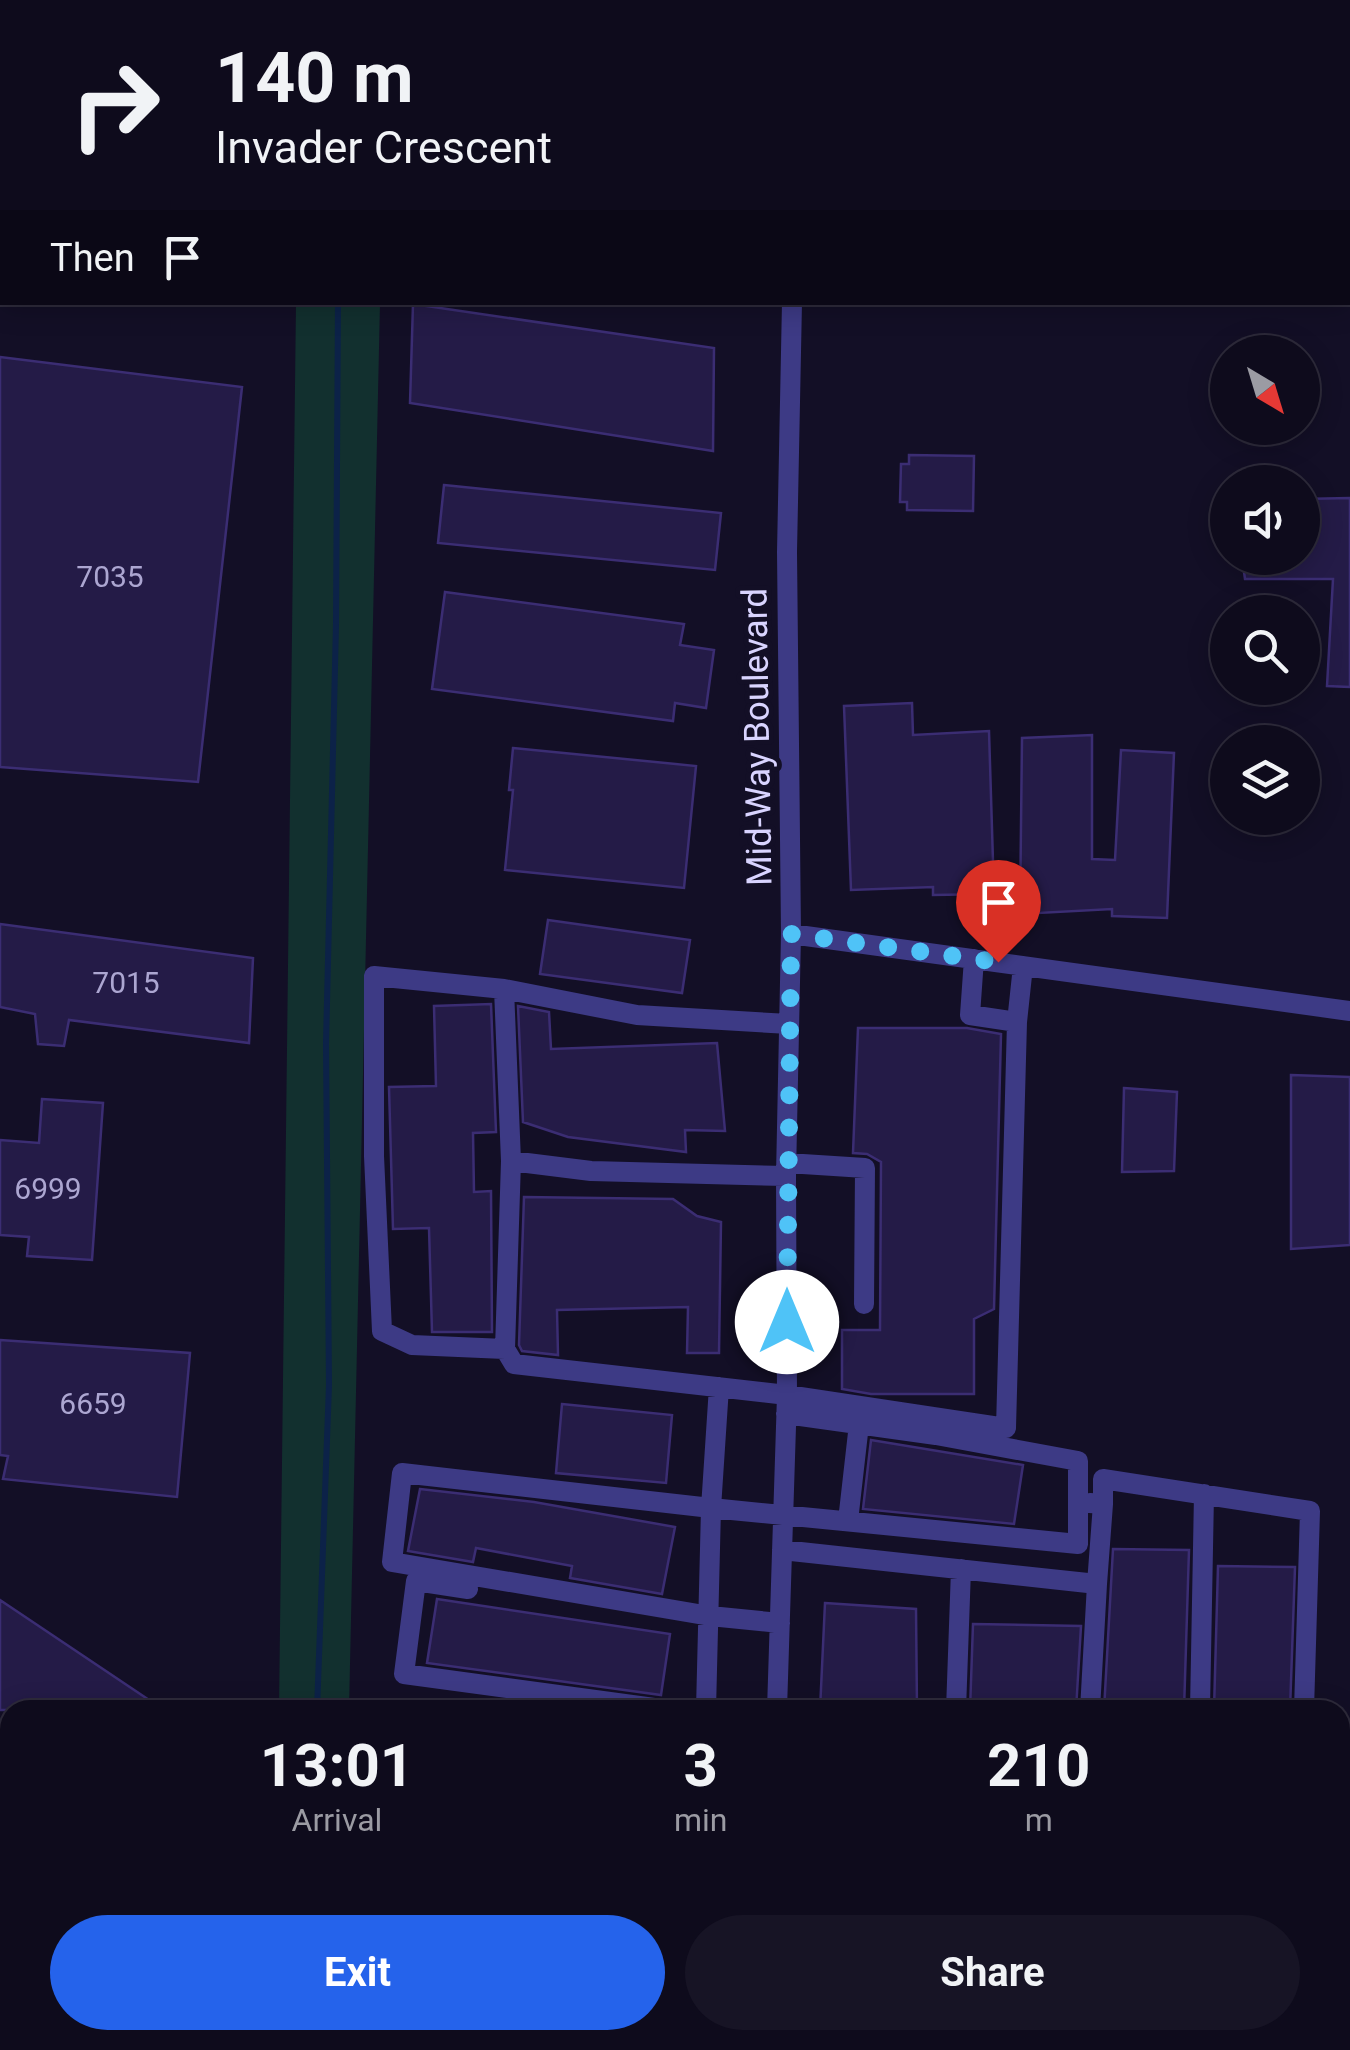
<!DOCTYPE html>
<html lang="en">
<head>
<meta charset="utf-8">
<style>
	body { margin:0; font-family:Roboto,sans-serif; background:#171425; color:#f1f3f6; height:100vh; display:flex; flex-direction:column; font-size:38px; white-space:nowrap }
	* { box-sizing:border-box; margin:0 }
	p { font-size:32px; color:#9b9ba3 }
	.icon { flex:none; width:55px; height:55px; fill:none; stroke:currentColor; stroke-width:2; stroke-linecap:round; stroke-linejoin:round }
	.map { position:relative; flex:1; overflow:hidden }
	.panel { position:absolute; left:0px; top:1700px; width:1350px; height:350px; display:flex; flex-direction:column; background:#0e0b1c; border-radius:30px 30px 0 0; box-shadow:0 5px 25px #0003,0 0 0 2px #2e2b3b }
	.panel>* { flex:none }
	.hud { position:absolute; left:0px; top:0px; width:1350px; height:305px; box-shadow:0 5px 25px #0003,0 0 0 2px #2e2b3b; background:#0e0b1c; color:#f1f3f6; overflow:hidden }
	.needle { width:65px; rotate:142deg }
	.buttons { position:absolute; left:1210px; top:335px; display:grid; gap:20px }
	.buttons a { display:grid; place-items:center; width:110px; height:110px; border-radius:50%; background:#0e0b1c; box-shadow:0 5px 25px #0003,0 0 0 2px #2e2b3b; font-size:50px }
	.pin { position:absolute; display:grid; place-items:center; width:85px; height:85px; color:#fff; margin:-102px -42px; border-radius:50% 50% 50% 0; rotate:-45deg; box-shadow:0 0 10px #0007 }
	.pin .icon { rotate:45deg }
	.me { position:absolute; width:110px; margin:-55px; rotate:0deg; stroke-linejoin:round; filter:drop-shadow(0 0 8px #0008) }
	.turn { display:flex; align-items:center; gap:35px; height:210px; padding:0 50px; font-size:45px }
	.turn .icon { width:130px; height:130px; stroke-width:2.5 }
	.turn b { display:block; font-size:70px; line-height:85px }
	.then { display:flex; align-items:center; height:95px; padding:0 50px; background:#0003; gap:20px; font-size:38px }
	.eta { display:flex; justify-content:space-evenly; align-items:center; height:170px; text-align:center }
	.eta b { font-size:60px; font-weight:700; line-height:70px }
	.button { display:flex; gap:20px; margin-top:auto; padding:20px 50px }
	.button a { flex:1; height:115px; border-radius:60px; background:#2563eb; color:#fff; font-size:40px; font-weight:700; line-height:115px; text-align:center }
	.button a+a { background:#171425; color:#f1f3f6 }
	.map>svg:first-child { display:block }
	.green { fill:#12302f }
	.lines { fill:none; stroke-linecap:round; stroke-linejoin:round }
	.stream { stroke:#0c2248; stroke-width:6 }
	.building { fill:#241b47; stroke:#3b2d73; stroke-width:2.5 }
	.minor { stroke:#3d3a85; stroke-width:20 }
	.route { stroke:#4fc3f7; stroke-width:18; stroke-dasharray:0 32.4 }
	.labels { text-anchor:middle; stroke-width:10; stroke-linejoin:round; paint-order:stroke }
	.number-label { font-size:30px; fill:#aca6d1 }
	.street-label { font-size:35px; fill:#d9d4ff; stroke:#130f26 }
</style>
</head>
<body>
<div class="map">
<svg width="1350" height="2050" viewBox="0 0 1350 2050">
	<rect width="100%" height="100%" fill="#130f26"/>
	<!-- green -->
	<path class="green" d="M296,303H380L349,1710H279Z
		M187,2040H333L332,2050H181Z"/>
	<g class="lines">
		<!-- stream -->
		<path class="stream" d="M339,2V0
			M317,1710L329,1385L326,1044L336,625L338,302"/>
	</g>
	<!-- building -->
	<path class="building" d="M413,304L714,348L713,451L410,403Z
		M0,357L242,387L198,782L0,767Z
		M909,455L974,456L973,511L907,510V502H900L901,464H909Z
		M444,485L721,513L715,570L438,543Z
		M1350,498V687L1327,686L1333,579H1245L1242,558H1302V499Z
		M445,592L684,624L680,645L714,650L706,708L675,703L673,721L432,689Z
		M912,703L913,735L989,731L994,894L933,895V887L851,890L844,706Z
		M1092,735V859L1115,860L1121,750L1174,753L1167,918L1112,916V909L1020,914L1022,738Z
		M513,748L696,766L684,888L505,870L513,790H509Z
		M548,920L690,940L682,993L540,974Z
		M0,924L253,958L249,1043L69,1020L64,1046L38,1044L35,1014L0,1007Z
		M491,1004L496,1132L473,1133L474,1192L491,1191L492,1332H432L429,1228L393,1229L389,1087L436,1086L434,1006Z
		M518,1006L549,1012L551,1049L717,1043L725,1131L685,1130L686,1152L568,1137L523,1122Z
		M858,1028H967L1001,1034L994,1309L974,1319V1394H871L842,1389V1330H880L881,1162L867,1154L853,1153Z
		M1291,1075L1350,1077V1245L1291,1249Z
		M1124,1088L1177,1092L1174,1171L1122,1172Z
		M42,1099L103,1103L92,1260L27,1256L29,1237L0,1235V1140L39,1143Z
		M524,1197L673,1199L697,1216L721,1222L719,1353H687L688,1307L557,1310L558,1355L522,1351L519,1345Z
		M0,1340L190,1353L177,1497L3,1479L8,1456L0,1455Z
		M562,1404L672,1415L666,1483L556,1473Z
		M871,1440L1023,1465L1014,1524L863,1509Z
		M420,1489L534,1502L675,1527L662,1594L570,1578L572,1566L476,1548L473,1562L408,1551Z
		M1113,1549L1189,1550L1184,1710H1104Z
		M1218,1566L1295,1567L1290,1710H1214Z
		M437,1599L670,1634L661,1695L427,1663Z
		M0,1600L164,1710H0Z
		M825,1603L916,1609L917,1710H820Z
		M973,1624L1081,1626L1076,1710H970Z"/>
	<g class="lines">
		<!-- minor -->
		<path class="minor" d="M78,2L79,0
			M1340,2V0
			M1348,79L1350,80
			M0,219L2,220
			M791,934L1350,1011
			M974,959L970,1015L1017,1022L1023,966
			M504,989L374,976V1156L382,1331L412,1345L505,1349L511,1161
			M787,1163L865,1168L864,1304
			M786,1176L591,1171L511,1161L504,989L637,1015L789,1024
			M505,1349L514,1364L787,1395L1006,1428L1017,1022
			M1090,1503L1103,1504L1097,1584
			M1103,1504V1479L1310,1511L1304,1710
			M848,1521L859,1424
			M782,1550L1097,1584L1090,1710
			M468,1589L416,1581L404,1674L669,1710
			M780,1623L710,1616L392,1562L402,1473L711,1508L1078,1544V1461L936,1435L786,1414
			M706,1710L711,1508L719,1387
			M777,1710L787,1395L786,1176L791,934L787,552L792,302
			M956,1710L961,1569
			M1200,1710L1204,1494
			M1340,1914L1350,1915
			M1340,1979H1350
			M763,2050V2040
			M824,2050L825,2040
			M1085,2050L1086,2040
			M1123,2050V2040
			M1255,2050V2040
			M1273,2050L1274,2040"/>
	</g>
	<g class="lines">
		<!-- route -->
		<path class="route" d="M787,1322L791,934L998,962"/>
	</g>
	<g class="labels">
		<!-- number labels -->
		<g class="number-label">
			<text x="110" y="587">7035</text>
			<text x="126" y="993">7015</text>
			<text x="48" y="1199">6999</text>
			<text x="93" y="1414">6659</text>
		</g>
		<!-- street labels -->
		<g class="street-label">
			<text transform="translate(757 737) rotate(-91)" y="12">Mid-Way Boulevard</text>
		</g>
	</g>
</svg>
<div class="buttons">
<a><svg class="needle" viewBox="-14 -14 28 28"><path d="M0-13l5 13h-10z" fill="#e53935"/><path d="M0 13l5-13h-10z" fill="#9b9ba3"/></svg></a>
<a><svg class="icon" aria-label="sound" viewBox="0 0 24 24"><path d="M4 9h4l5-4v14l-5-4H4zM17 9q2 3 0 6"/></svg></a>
<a><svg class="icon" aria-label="search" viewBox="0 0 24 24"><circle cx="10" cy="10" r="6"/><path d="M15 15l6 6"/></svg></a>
<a><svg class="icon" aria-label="layers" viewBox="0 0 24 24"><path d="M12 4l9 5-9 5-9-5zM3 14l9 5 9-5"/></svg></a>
</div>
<div class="pin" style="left:998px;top:962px;background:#d93025"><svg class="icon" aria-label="arrive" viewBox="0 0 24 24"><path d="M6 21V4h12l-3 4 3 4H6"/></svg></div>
<svg class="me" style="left:787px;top:1322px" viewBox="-20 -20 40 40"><circle r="19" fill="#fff"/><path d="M0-13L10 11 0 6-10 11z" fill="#4fc3f7"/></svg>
<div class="hud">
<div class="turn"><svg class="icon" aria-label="right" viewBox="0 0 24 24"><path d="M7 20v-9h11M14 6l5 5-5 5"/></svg><div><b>140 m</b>Invader Crescent</div></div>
<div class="then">Then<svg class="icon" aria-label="arrive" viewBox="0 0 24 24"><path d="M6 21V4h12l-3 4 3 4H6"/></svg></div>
</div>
<section class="panel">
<div class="eta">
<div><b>13:01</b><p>Arrival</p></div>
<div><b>3</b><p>min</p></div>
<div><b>210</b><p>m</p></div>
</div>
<div class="button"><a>Exit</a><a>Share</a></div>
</section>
</div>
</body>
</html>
